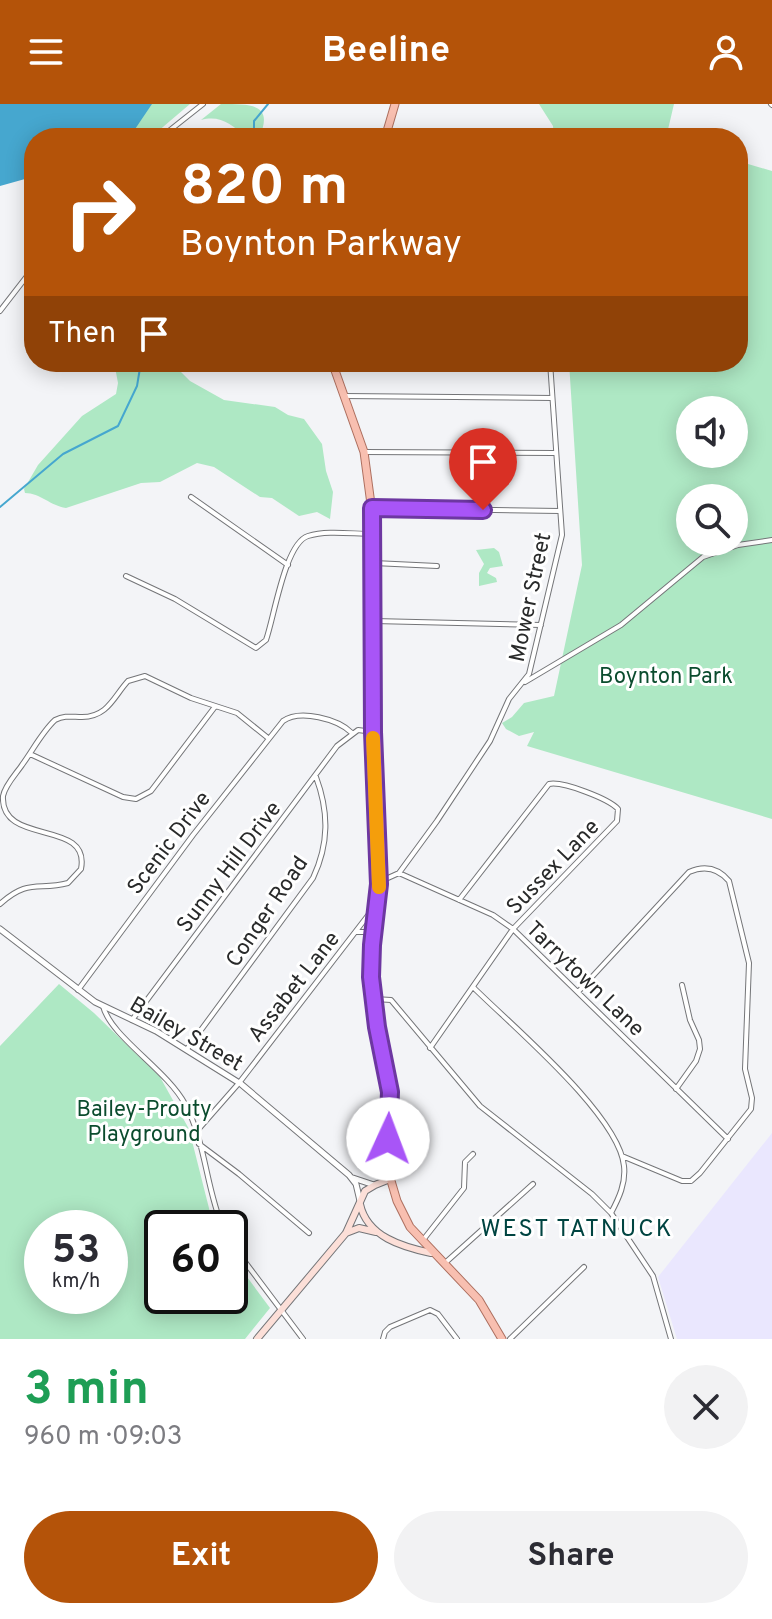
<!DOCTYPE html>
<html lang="en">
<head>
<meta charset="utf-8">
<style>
	body { margin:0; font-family:Overpass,sans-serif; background:#f2f2f3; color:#2b2b33; height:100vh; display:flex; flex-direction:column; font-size:30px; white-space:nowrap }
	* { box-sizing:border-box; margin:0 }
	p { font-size:26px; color:#7c7c81 }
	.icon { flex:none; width:44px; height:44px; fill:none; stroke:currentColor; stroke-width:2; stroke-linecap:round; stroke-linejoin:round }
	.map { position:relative; height:1235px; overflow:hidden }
	.panel { display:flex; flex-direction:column; background:#fff; flex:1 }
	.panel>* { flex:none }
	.banner { position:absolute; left:24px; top:24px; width:724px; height:244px; border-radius:32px; box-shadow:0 4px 20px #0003; background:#b45309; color:#fff; overflow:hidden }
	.fabs { position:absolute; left:676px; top:292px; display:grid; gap:16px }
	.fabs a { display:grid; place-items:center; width:72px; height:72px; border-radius:50%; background:#fff; box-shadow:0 4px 20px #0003; font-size:40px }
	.speed { position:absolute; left:24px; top:1106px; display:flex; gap:16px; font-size:40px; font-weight:700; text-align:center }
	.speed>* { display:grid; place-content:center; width:104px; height:104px; border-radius:50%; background:#fff; box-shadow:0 4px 20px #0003; line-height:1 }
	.speed small { font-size:20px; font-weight:400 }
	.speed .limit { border:4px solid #111; border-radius:12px; background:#fff; color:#111 }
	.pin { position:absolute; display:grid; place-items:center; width:68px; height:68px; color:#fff; margin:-82px -34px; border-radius:50% 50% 50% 0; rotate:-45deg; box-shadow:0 0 8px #0007 }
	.pin .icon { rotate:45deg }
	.me { position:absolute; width:88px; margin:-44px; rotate:2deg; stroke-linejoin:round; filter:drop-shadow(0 0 6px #0008) }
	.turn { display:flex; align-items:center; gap:28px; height:168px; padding:0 24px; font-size:36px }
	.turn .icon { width:104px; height:104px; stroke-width:2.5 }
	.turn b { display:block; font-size:56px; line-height:68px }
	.then { display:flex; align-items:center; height:76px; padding:0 24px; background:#0003; gap:16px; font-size:30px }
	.round { display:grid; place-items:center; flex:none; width:84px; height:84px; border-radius:42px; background:#f2f2f3 }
	.overview { display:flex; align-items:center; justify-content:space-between; height:136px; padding:0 24px }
	h1 { font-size:48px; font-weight:700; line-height:60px; color:#1e9e55 }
	.primary-button { display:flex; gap:16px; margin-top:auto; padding:16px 24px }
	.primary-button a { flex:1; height:92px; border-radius:48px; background:#b45309; color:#fff; font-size:32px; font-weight:700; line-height:92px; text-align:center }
	.primary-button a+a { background:#f2f2f3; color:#2b2b33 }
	header { display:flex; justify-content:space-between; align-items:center; height:104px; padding:0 24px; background:#b45309; color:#fff; font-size:36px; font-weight:700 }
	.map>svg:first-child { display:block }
	.education { fill:#eae7fe }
	.green { fill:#aee8c4; fill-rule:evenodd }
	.water { fill:#46a7cf }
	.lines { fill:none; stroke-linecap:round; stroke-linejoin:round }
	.stream { stroke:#46a7cf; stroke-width:2 }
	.minor-casing { stroke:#747578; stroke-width:6 }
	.tertiary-casing { stroke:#747578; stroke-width:7 }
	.secondary-casing { stroke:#747578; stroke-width:8 }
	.primary-casing { stroke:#ad6f5f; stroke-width:9 }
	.minor { stroke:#fff; stroke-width:4 }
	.tertiary { stroke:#fff; stroke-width:5 }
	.secondary { stroke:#fcdfd8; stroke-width:6 }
	.primary { stroke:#f8bfb0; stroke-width:7 }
	.route-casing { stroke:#6d37a1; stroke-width:20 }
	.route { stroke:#a855f7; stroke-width:14 }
	.slow { stroke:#f59e0b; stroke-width:14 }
	.labels { text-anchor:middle; stroke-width:6; stroke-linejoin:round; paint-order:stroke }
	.street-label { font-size:22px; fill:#292a2a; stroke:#fff }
	.park-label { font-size:22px; fill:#0b4c2e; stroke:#fff }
	.neighbourhood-label { font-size:24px; letter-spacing:2px; fill:#004441; stroke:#fff }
</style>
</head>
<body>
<header><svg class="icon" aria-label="menu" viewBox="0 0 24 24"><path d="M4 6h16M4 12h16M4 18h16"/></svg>Beeline<svg class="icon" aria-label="person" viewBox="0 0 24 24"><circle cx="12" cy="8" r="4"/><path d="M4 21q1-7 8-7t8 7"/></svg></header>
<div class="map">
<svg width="772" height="1235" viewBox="0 0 772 1235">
	<rect width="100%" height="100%" fill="#f3f4f7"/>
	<!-- education -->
	<path class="education" d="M772,1029V1235H677L658,1173Z"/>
	<!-- green -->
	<path class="green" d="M141,0H190L150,34H122Z
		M221,0C253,0 274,0 259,34H246C232,20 220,11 201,16Z
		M539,0H674L666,34H554L553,22Z
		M738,57L772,67V715L527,642L534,628L519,632L506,625L502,619L512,613L524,599L554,592L582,461L569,258H738ZM690,306H734V350H690ZM690,394H734V438H690Z
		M114,258H171L190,277L224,296L275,303L288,311L304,315L322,340L326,367L333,388L330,415L317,408L299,412L272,394L260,393L214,363L197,359L160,378L141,379L66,404C51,402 40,389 25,389L24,385L38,361L82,312L116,290L118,279Z
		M494,444L499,448L503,462L490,464L487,469L496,474L497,478L479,482V469L484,460L476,446Z
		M59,880L94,909L160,973L189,1025L214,1124H162V1192H230V1150L270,1204L245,1235H0V942ZM42,1124H110V1192H42Z"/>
	<!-- water -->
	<path class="water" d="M0,0H152L129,34H34V75H25L0,82Z"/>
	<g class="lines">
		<!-- stream -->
		<path class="stream" d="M254,34V17L268,0
			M0,403L63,350L118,322L137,282L141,258"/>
		<!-- minor casing -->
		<g class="minor-casing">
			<path id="minor" d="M771,0L772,1
				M160,34L203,0
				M0,207L34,163
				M344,292L552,294
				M364,348L554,349
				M191,393L288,461
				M372,404L560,407
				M374,459L437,462
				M126,472L175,495L256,544L266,536C274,514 285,439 308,432C327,426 352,430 372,430
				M374,517L541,521
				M525,578L621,521L703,453L738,441L772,436
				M30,650L123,693L136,695L151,687L214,604
				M399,769L493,811L513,825L728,1035
				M379,778L399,769L437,717L490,637L509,595L529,570L562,431L550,258
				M0,800C29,774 38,787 68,779L81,765C91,714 0,743 3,692C5,681 16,670 22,661C33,646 42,628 55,616C65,611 72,613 82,613C108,613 114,592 128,577L145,572L191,594L237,609L268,634
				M356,828H373
				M474,884C511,921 619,1011 624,1062C626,1079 619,1094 611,1109
				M78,886L193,731L283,617C300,605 338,615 352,629
				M578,888L689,768C705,761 718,764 729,777L749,859L745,965L752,994L751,1005L700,1069L691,1077H682L622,1052
				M375,895L391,896L480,1002L592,1090L611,1109L653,1172L671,1235
				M103,902C110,932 167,966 185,1000C206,1038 206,1085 223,1124
				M132,916L337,642L358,626L373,628
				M430,944L513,825L617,717L618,705C609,695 563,677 549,680L459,796
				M187,945L313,774C329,740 329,708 316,673
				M676,985L696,957L700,945L699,936L690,916L682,881
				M196,1028L239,979L376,801
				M199,1040L239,1070L309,1129
				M423,1136L464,1084L465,1058L473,1050
				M230,1138L303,1235
				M445,1159L533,1080
				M383,1235L385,1228L390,1223L430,1206L438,1210L457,1235
				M510,1235L584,1163"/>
		</g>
		<!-- tertiary casing -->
		<g class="tertiary-casing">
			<path id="tertiary" d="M0,825L95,898L156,927L241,980L349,1071L356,1080L360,1097
				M353,1074L374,1081"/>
		</g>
		<!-- secondary casing -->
		<g class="secondary-casing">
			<path id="secondary" d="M360,1100C367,1133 403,1143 431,1149
				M346,1129L359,1124L376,1128
				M257,1235L346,1129L365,1087L375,1081L390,1075"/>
		</g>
		<!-- primary casing -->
		<g class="primary-casing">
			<path id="primary" d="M385,34L395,0
				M332,258L364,348L373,415L372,596L379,780L372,841L371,873L377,923L390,988L389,1070L397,1097L410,1123L479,1196L502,1235"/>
		</g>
		<!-- minor -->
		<use href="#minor" class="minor"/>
		<!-- tertiary -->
		<use href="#tertiary" class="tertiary"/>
		<!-- secondary -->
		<use href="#secondary" class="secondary"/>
		<!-- primary -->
		<use href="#primary" class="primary"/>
	</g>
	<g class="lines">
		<!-- route casing -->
		<g class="route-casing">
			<path id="route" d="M388,1035L390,988L377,923L371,873L372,841L379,780L373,628L372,404L483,406"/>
		</g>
		<!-- route -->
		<use href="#route" class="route"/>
		<!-- slow -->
		<path class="slow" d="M373,634L379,783"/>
	</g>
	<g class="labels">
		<!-- street labels -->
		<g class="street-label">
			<text transform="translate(529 493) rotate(-78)" y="8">Mower Street</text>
			<text transform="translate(168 738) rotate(-53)" y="8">Scenic Drive</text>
			<text transform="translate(228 762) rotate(-53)" y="8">Sunny Hill Drive</text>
			<text transform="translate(552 762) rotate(-46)" y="8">Sussex Lane</text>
			<text transform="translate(266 807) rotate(-56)" y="8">Conger Road</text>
			<text transform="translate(586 874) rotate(44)" y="8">Tarrytown Lane</text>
			<text transform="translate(293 882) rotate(-52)" y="8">Assabet Lane</text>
			<text transform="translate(187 929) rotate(30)" y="8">Bailey Street</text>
		</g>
		<!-- park labels -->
		<g class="park-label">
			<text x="666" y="579">Boynton Park</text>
			<text x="144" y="1012">Bailey-Prouty<tspan x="144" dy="25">Playground</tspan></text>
		</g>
		<!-- neighbourhood labels -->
		<g class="neighbourhood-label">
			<text x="577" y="1132">WEST TATNUCK</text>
		</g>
	</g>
</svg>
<div class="fabs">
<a><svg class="icon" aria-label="sound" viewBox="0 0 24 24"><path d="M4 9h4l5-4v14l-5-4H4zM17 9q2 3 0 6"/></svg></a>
<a><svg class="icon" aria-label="search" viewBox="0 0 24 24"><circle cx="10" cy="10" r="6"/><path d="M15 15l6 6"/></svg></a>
</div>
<div class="speed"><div>53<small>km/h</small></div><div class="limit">60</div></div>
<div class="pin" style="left:483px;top:406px;background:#d93025"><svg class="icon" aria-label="arrive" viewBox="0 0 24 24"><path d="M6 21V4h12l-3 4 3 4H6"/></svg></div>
<svg class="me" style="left:388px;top:1035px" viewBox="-20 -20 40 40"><circle r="19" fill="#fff"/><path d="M0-13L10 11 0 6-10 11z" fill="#a855f7"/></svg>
<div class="banner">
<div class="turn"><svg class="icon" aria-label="right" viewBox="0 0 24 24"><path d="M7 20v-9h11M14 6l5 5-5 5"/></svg><div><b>820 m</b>Boynton Parkway</div></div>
<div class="then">Then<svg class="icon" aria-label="arrive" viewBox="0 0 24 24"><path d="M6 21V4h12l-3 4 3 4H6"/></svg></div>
</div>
</div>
<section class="panel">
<div class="overview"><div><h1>3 min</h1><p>960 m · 09:03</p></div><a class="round"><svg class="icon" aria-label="close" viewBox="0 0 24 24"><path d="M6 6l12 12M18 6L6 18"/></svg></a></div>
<div class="primary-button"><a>Exit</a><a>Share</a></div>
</section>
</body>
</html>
